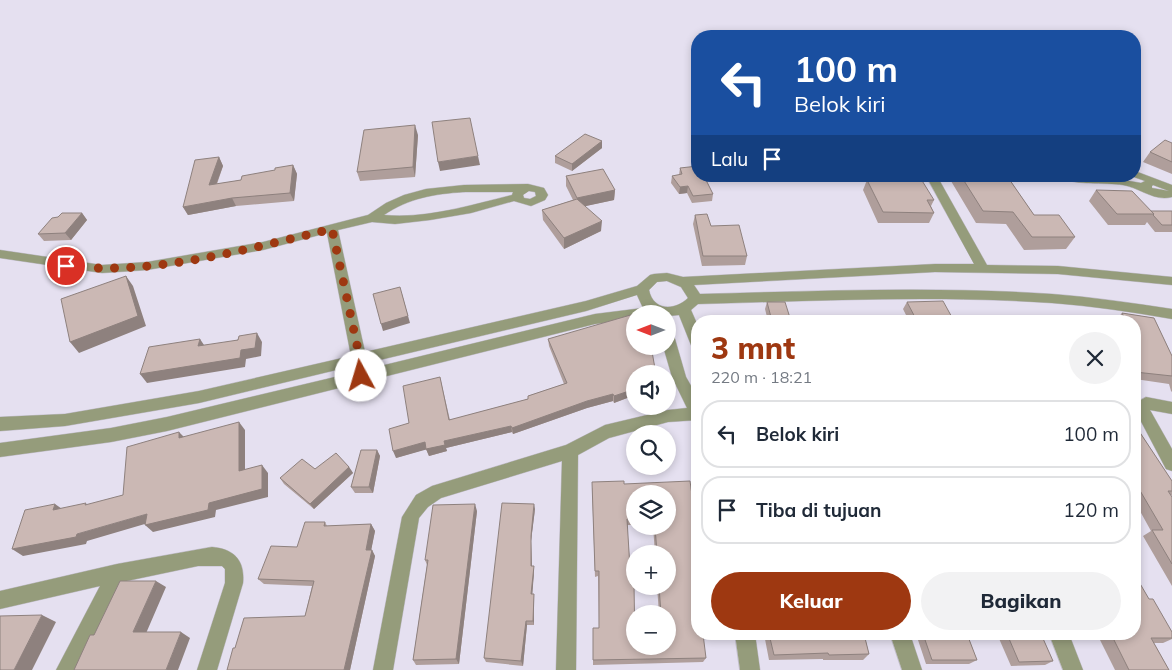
<!DOCTYPE html>
<html lang="id">
<head>
<meta charset="utf-8">
<style>
	body { margin:0; font-family:Mulish,sans-serif; background:#f2f2f3; color:#1f2937; height:100vh; display:flex; flex-direction:column; font-size:19px; white-space:nowrap }
	* { box-sizing:border-box; margin:0 }
	p { font-size:16px; color:#747a83 }
	.icon { flex:none; width:28px; height:28px; fill:none; stroke:currentColor; stroke-width:2; stroke-linecap:round; stroke-linejoin:round }
	.map { position:relative; flex:1; overflow:hidden }
	.panel { position:absolute; left:691px; top:315px; width:450px; height:325px; display:flex; flex-direction:column; background:#fff; border-radius:20px; box-shadow:0 2px 8px #0003 }
	.panel>* { flex:none }
	.top-card { position:absolute; left:691px; top:30px; width:450px; height:152px; border-radius:20px; box-shadow:0 2px 8px #0003; background:#1a4fa0; color:#fff; overflow:hidden }
	.needle { width:32px; rotate:270deg }
	.controls { position:absolute; left:626px; top:305px; display:grid; gap:10px }
	.controls a { display:grid; place-items:center; width:50px; height:50px; border-radius:50%; background:#fff; box-shadow:0 2px 8px #0003; font-size:25px }
	.pin { position:absolute; display:grid; place-items:center; width:42px; height:42px; color:#fff; margin:-21px; border:2px solid #fff; border-radius:50%; box-shadow:0 1px 5px #0007 }
	.me { position:absolute; width:55px; margin:-28px; rotate:354deg; stroke-linejoin:round; filter:drop-shadow(0 0 4px #0008) }
	.turn { display:flex; align-items:center; gap:18px; height:105px; padding:0 20px; font-size:22px }
	.turn .icon { width:65px; height:65px; stroke-width:2.5 }
	.turn b { display:block; font-size:35px; line-height:42px }
	.then { display:flex; align-items:center; height:48px; padding:0 20px; background:#0003; gap:10px; font-size:19px }
	.round { display:grid; place-items:center; flex:none; width:52px; height:52px; border-radius:26px; background:#f2f2f3 }
	.head { display:flex; align-items:center; justify-content:space-between; height:85px; padding:0 20px }
	h1 { font-size:30px; font-weight:800; line-height:38px; color:#9e3811 }
	.action { display:flex; gap:10px; margin-top:auto; padding:10px 20px }
	.action a { flex:1; height:58px; border-radius:30px; background:#9e3811; color:#fff; font-size:20px; font-weight:800; line-height:58px; text-align:center }
	.action a+a { background:#f2f2f3; color:#1f2937 }
	ul { padding:0; list-style:none }
	li { display:flex; align-items:center; gap:15px; height:68px; margin:0 10px 8px; padding:0 10px; border:2px solid #e0e1e3; border-radius:20px }
	li div { flex:1 }
	li b { display:block; font-size:19px }
	li em { font-style:normal }
	.map>svg:first-child { display:block }
	.lines { fill:none; stroke-linecap:round; stroke-linejoin:round }
	.minor-casing { stroke:#c2becc; stroke-width:1 }
	.minor { fill:#959c7b; fill-rule:evenodd }
	.wall { fill:#af9e9b; fill-rule:evenodd }
	.shaded-wall { fill:#8e817e }
	.building { fill:#cbb8b4; stroke:#8e817e; fill-rule:evenodd }
	.route { stroke:#9e3811; stroke-width:9; stroke-dasharray:0 16.2 }
</style>
</head>
<body>
<div class="map">
<svg width="1172" height="670" viewBox="0 0 1172 670">
	<rect width="100%" height="100%" fill="#e5e0f0"/>
	<g class="lines">
		<!-- minor casing -->
		<g class="minor-casing">
			<path id="minor" d="M1135,171L1172,185V197C1155,202 1140,188 1123,185C1107,182 1069,186 1058,176L1106,177L1141,183L1145,181L1131,176H1135ZM1152,186L1153,185L1169,191L1152,188Z
				M926,176H937L987,265L1058,266L1172,277V285L1058,274L935,272L694,285L700,294C817,291 935,286 1052,294C1092,297 1132,303 1172,309V319C1132,312 1092,306 1052,303C934,295 816,301 698,304L691,310L698,326V350L693,349L691,345L679,315L668,316V314H635V319L595,324L167,431L111,442L0,457V443L111,428L167,417L356,372L353,366L199,403L65,426L0,431V417L65,414L199,391L351,356L327,233L263,250L147,270L102,273L0,258V250L102,265L147,262L263,242L368,215L386,203L404,195L426,189L464,185L528,184L544,188L548,195L545,200L531,206L514,201L471,213L430,220L395,224L372,222L338,230L365,352L586,301L637,286L650,275L654,274L667,273L683,277L935,264H974ZM529,191L535,192L536,196L530,199L524,198L523,195ZM464,192H513L512,195C471,205 426,219 384,215C409,198 434,194 464,192ZM667,281L681,287L688,298C675,311 653,311 649,290L657,282ZM637,295L643,308L595,314L368,369L367,363L586,311Z
				M668,334L673,335L675,339L686,377L698,398V420L668,422L609,438L578,455L576,670H556L562,461L441,498L428,507L419,518L393,670H373L402,517L416,495L432,486L566,445L605,425L668,410L687,408L672,377L663,346H668Z
				M1146,397L1172,402V414L1150,410L1172,449V471L1166,469L1135,410L1137,402Z
				M212,547C234,549 245,560 243,583L217,670H197L225,583V569L222,566H198L122,582L77,670H56L100,586L0,609V591L117,564Z
				M735,634H755L760,670H740Z
				M890,634H910L922,670H902Z
				M1049,634H1069L1083,670H1063Z"/>
		</g>
		<!-- minor -->
		<use href="#minor" class="minor"/>
	</g>
	<!-- wall -->
	<path class="wall" d="M418,135L415,177L360,181L357,172Z
		M602,141V148L572,171L555,163V156Z
		M1172,143V174L1143,162L1150,152Z
		M219,157L223,166L217,184L241,180L293,165L297,174L294,201L236,206L188,215L183,207Z
		M680,168L713,194L712,201L692,203L687,193L679,194L671,183L672,176L679,175Z
		M566,176L615,190L614,200L585,206L601,231L564,249L543,220L542,210L573,200L566,186Z
		M948,176H1007L1034,215L1075,237L1066,249L1024,250L1006,224L976,223Z
		M867,180L934,200L931,206L934,213L929,223H878L863,190Z
		M1096,190L1151,211H1172V232H1155L1147,222L1145,225H1108L1089,201Z
		M82,213L87,220L71,240L44,241L38,234L58,217Z
		M695,215L711,226L747,256L745,265L702,266L693,224Z
		M767,302L791,321H768L765,309Z
		M907,302L954,321H909L903,309Z
		M1122,313L1154,318L1172,356V392L1171,391L1169,384L1135,379V321H1116V320Z
		M548,339L635,374V395L614,403L613,401L587,408L513,434L512,432L446,448L447,451L429,456L426,449L396,458L409,423L440,377L450,420L528,399V396L564,384L549,346Z
		M1135,425L1172,481V495L1171,496L1172,497V586L1143,536L1151,531L1135,502Z
		M377,450L380,456L373,493H355L351,487Z
		M349,467L353,473L314,509L284,484L280,478L315,469Z
		M624,484L695,516L693,523L698,634L706,658L703,662L593,665V628H599L598,576L595,577L592,488ZM635,494L668,526H653L655,554H668V586H657L659,614H668V646L635,628L627,525H635Z
		M535,509L531,541L532,566L534,572L532,594H534V625H527L523,666L486,662L484,658Z
		M477,511L459,664L416,665L413,660L427,565L425,560Z
		M325,522L327,526L371,524L375,531L371,550H372L375,556L350,670H227L235,648L305,616L312,586L264,584L258,579L297,547Z
		M1149,599L1172,632V639L1163,643H1154L1169,670H1115L1097,634H1135Z
		M764,634H864L869,654L863,660H823V659L769,660Z
		M916,634H967L977,660L969,664H926Z
		M997,634H1041L1053,661L1045,665L1011,666Z"/>
	<!-- shaded-wall -->
	<path class="shaded-wall" d="M415,125L418,135L415,177L413,167Z
		M602,141V148L572,171V164Z
		M478,156L480,165L440,171L438,162Z
		M219,157L223,166L213,193L209,185Z
		M293,165L297,174L294,201L290,193Z
		M688,186L687,193L679,194L680,187Z
		M615,190L614,200L577,208V198Z
		M232,198L236,206L188,215L183,207Z
		M82,213L87,220L71,240L65,233Z
		M602,221L601,231L564,249V238Z
		M126,276L133,286L146,326L79,353L70,342Z
		M402,294L410,323L383,331L381,324Z
		M257,333L262,342L261,356L246,359L245,367L147,383L140,374Z
		M200,339L206,348L198,346Z
		M635,389V395L614,403V396Z
		M613,394V401L587,408L513,434L512,428L587,401Z
		M239,422L245,430V479L239,471Z
		M511,426L512,432L446,448L447,451L429,456L426,449L444,441Z
		M179,432L186,439L179,438Z
		M425,442L428,449L396,458L393,451Z
		M377,450L380,456L373,493L369,487Z
		M262,465L268,473V497L216,510L215,517L153,532L145,525L209,503Z
		M349,467L353,473L314,509L310,504Z
		M55,504L65,511L53,510Z
		M475,504L477,511L459,664L456,659Z
		M534,504L535,509L531,541L532,571L531,566V536Z
		M147,514L155,521L87,541L86,544L23,556L12,549L77,534Z
		M371,524L375,531L370,556L366,550Z
		M372,550L375,556L350,670H344Z
		M534,566V572L532,599L531,594Z
		M156,581L166,587L144,638L133,632Z
		M534,594V625L533,621Z
		M42,615L56,622L32,670H14Z
		M526,621L527,625L523,666L521,661Z
		M181,632L190,638L178,670H166Z"/>
	<!-- building -->
	<path class="building" d="M470,118L478,156L438,162L432,122Z
		M415,125L413,167L357,172L364,130Z
		M585,134L602,141L572,164L555,156Z
		M1165,140L1172,143V162L1150,152Z
		M219,157L209,185L241,180L242,176L275,170V168L293,165L290,193L232,198L183,207L195,160Z
		M698,166V176H704L713,194L693,196L688,186L680,187L672,176L682,174L680,168Z
		M603,169L615,190L577,198L566,176Z
		M961,176H1007L1034,215H1059L1075,237H1032L1013,212L983,211Z
		M921,179L934,200H927L934,213L883,212L867,180Z
		M1096,190L1132,191L1154,214H1117Z
		M577,199L602,221L564,238L542,210Z
		M1151,211H1172V225H1162L1153,215L1154,214Z
		M62,213H82L65,233L38,234L52,218L58,217Z
		M707,214L711,226L739,225L747,256H703L695,215Z
		M126,276L138,316L70,342L61,299Z
		M400,287L408,316L381,324L373,294Z
		M943,301L954,321H917L907,302Z
		M767,302H785L791,321H772Z
		M1122,313L1154,318L1172,356V376L1135,372V350H1139L1135,342V321H1126Z
		M634,314L635,316V346H651L656,374H635V389L614,396L613,394L587,401L512,428L511,426L444,441L445,445L426,449L425,442L393,451L389,429L409,423L403,386L440,377L449,420L528,399V396L567,383L548,339Z
		M257,333L255,348L241,350L240,358L140,374L149,347L200,339L198,346L238,340L239,336Z
		M239,422V471L262,465V489L209,503L208,510L145,525L147,514L77,534L76,537L12,549L25,510L55,504L53,510L86,503L85,505L123,495L127,447L179,432V438Z
		M1135,425L1172,481V491H1168L1172,497V564L1152,530H1163L1135,482Z
		M361,450H377L369,487H351Z
		M336,453L349,467L310,504L280,478L302,459L315,469Z
		M624,481V484L690,481L695,516H692L698,570V634H703L706,658L593,660V628H599V571H595L592,482ZM635,494H668V526H655L657,554H668V586H659L661,614H668V646H635L634,585H631L627,519L635,518Z
		M502,503L534,504L531,536V566H534L531,594H534L533,621H526L521,661L484,658Z
		M475,504L456,659L413,660L428,560H425L433,505Z
		M305,522H325L324,526L371,524L366,550H372L344,670H227L233,648H235L244,618L305,616L314,581L258,579L271,546L297,547Z
		M1135,575L1149,599H1153L1172,632V638H1151L1169,670H1129L1111,634H1135Z
		M120,581H156L133,632H181L166,670H74L90,635H94Z
		M42,615L14,670H0V616Z
		M769,634H864L869,654L829,655L828,653L774,655Z
		M923,634H967L977,660H932Z
		M1007,634H1041L1053,661L1019,662Z"/>
	<g class="lines">
		<!-- route -->
		<path class="route" d="M66,266C154,276 247,249 332,229L360,359L361,376"/>
	</g>
</svg>
<div class="controls">
<a><svg class="needle" viewBox="-14 -14 28 28"><path d="M0-13l5 13h-10z" fill="#e53935"/><path d="M0 13l5-13h-10z" fill="#747a83"/></svg></a>
<a><svg class="icon" aria-label="sound" viewBox="0 0 24 24"><path d="M4 9h4l5-4v14l-5-4H4zM17 9q2 3 0 6"/></svg></a>
<a><svg class="icon" aria-label="search" viewBox="0 0 24 24"><circle cx="10" cy="10" r="6"/><path d="M15 15l6 6"/></svg></a>
<a><svg class="icon" aria-label="layers" viewBox="0 0 24 24"><path d="M12 4l9 5-9 5-9-5zM3 14l9 5 9-5"/></svg></a>
<a>+</a>
<a>−</a>
</div>
<div class="pin" style="left:66px;top:266px;background:#d93025"><svg class="icon" aria-label="arrive" viewBox="0 0 24 24"><path d="M6 21V4h12l-3 4 3 4H6"/></svg></div>
<svg class="me" style="left:361px;top:376px" viewBox="-20 -20 40 40"><circle r="19" fill="#fff"/><path d="M0-13L10 11 0 6-10 11z" fill="#9e3811"/></svg>
<div class="top-card">
<div class="turn"><svg class="icon" aria-label="left" viewBox="0 0 24 24"><path d="M17 20v-9H6M10 6l-5 5 5 5"/></svg><div><b>100 m</b>Belok kiri</div></div>
<div class="then">Lalu<svg class="icon" aria-label="arrive" viewBox="0 0 24 24"><path d="M6 21V4h12l-3 4 3 4H6"/></svg></div>
</div>
<section class="panel">
<div class="head"><div><h1>3 mnt</h1><p>220 m · 18:21</p></div><a class="round"><svg class="icon" aria-label="close" viewBox="0 0 24 24"><path d="M6 6l12 12M18 6L6 18"/></svg></a></div>
<ul>
<li><svg class="icon" aria-label="left" viewBox="0 0 24 24"><path d="M17 20v-9H6M10 6l-5 5 5 5"/></svg><div><b>Belok kiri</b></div><em>100 m</em></li>
<li><svg class="icon" aria-label="arrive" viewBox="0 0 24 24"><path d="M6 21V4h12l-3 4 3 4H6"/></svg><div><b>Tiba di tujuan</b></div><em>120 m</em></li>
</ul>
<div class="action"><a>Keluar</a><a>Bagikan</a></div>
</section>
</div>
</body>
</html>
